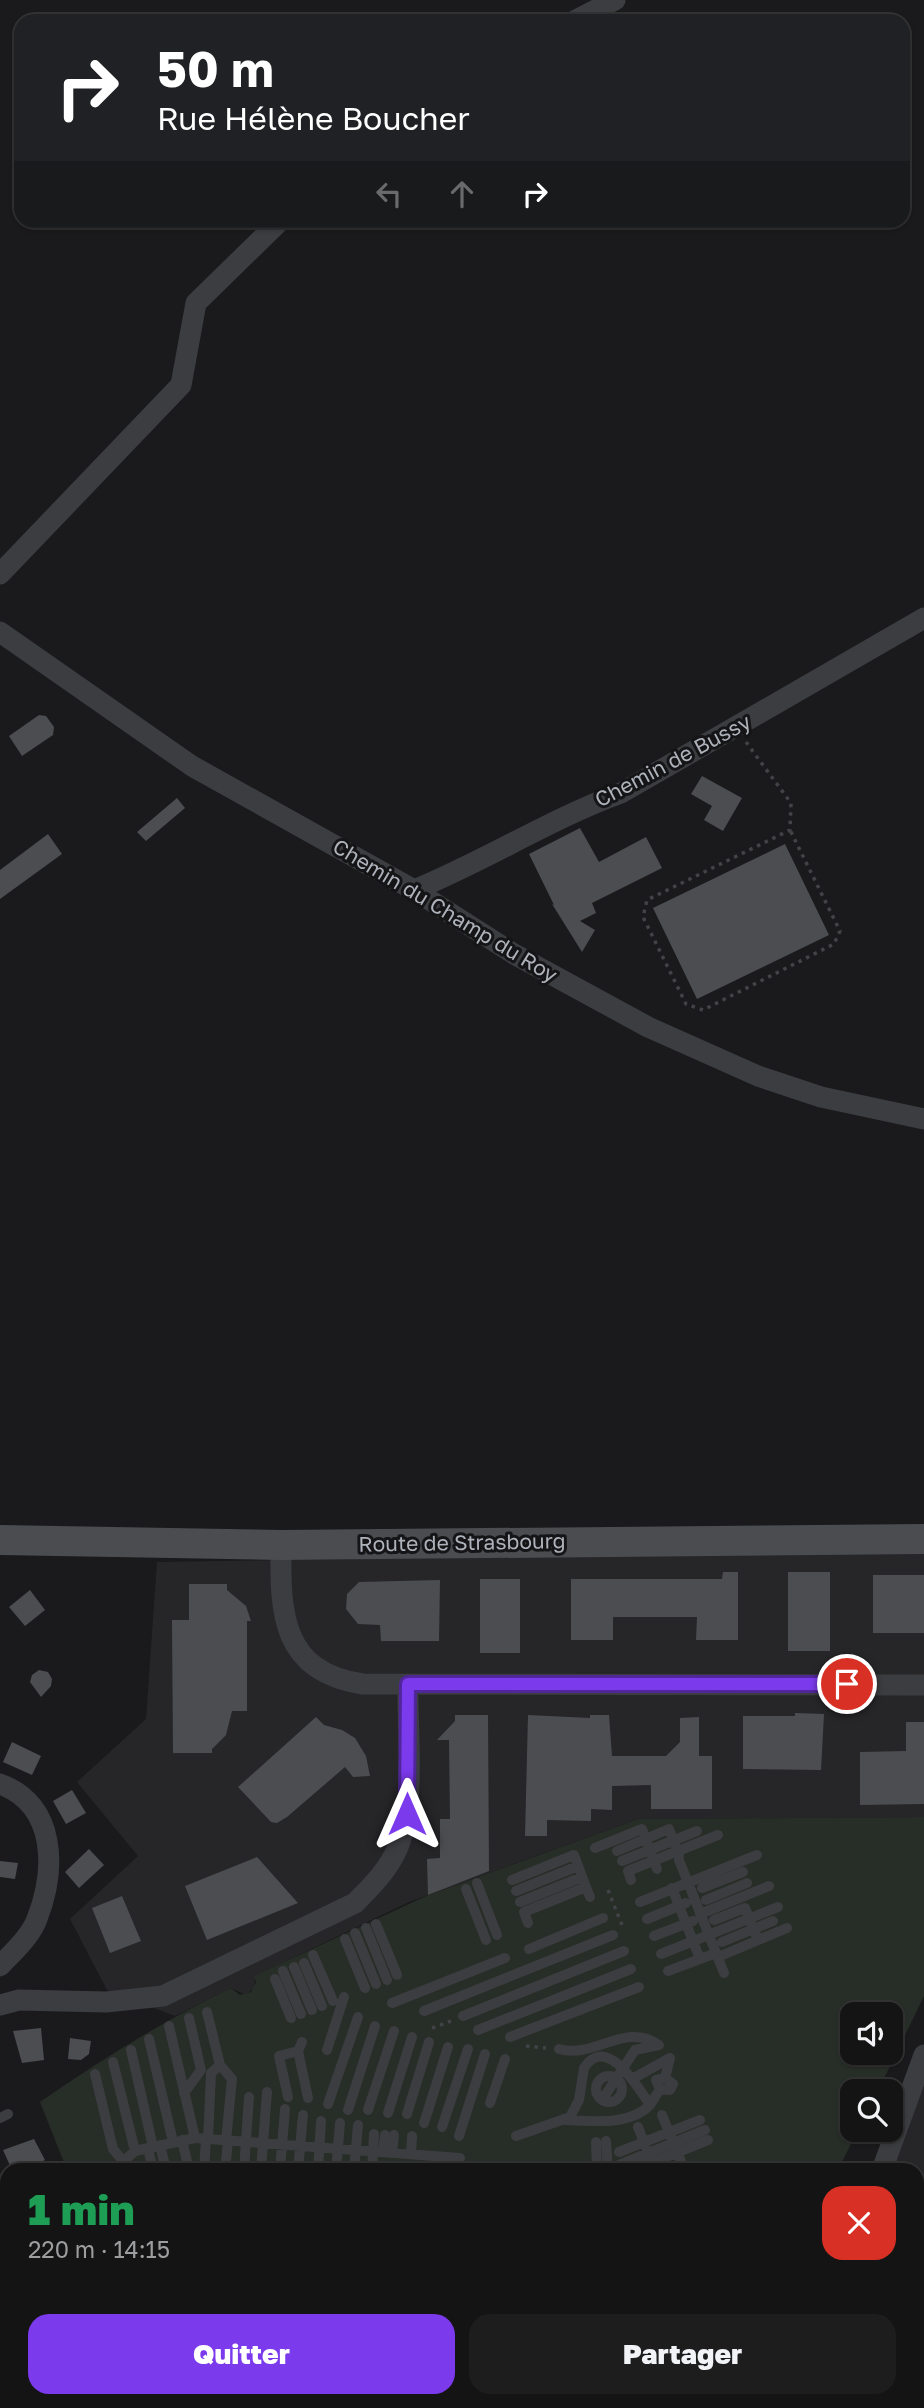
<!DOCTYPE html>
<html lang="fr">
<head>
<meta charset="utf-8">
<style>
	body { margin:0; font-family:"Golos Text",sans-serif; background:#1d1d1e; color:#f1f3f6; height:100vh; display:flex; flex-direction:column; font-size:26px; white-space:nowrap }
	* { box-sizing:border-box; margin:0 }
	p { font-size:23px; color:#9d9ea0 }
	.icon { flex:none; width:38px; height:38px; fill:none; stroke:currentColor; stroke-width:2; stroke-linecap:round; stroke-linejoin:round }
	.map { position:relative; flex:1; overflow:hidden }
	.details { position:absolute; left:0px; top:2163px; width:924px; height:245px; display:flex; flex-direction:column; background:#141415; border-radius:21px 21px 0 0; box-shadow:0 2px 5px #0004,0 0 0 2px #333334 }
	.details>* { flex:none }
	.top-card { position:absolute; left:14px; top:14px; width:896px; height:214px; border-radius:21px; box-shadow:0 2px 5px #0004,0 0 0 2px #333334; background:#202124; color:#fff; overflow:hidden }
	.tools { position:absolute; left:840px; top:2002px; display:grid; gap:14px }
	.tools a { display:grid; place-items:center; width:63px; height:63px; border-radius:14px; background:#141415; box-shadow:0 2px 5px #0004,0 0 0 2px #333334; font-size:35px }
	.pin { position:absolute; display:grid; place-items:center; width:60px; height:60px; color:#fff; margin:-30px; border:4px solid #fff; border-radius:50%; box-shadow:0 2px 7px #0007 }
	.me { position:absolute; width:77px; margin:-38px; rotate:0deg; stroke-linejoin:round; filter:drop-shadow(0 0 5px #0008) }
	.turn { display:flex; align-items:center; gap:24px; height:147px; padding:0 28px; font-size:32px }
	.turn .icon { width:91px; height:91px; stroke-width:2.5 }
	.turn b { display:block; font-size:49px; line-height:60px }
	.lanes { display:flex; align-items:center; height:66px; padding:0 28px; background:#0003; justify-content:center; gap:35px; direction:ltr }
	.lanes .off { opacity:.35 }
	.round { display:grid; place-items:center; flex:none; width:74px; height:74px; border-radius:21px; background:#1d1d1e }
	.headline { display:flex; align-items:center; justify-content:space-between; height:119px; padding:0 28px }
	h1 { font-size:42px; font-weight:800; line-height:52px; color:#1e9e55 }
	.primary-button { display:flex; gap:14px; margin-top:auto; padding:14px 28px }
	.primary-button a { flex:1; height:80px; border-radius:21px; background:#7c3aed; color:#fff; font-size:28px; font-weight:800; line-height:80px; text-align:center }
	.primary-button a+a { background:#1d1d1e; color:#f1f3f6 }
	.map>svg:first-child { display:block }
	.built { fill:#262629 }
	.green { fill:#272d27; fill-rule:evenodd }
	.building { fill:#4c4d51 }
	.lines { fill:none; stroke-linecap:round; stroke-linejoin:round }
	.path { stroke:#424347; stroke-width:3.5; stroke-dasharray:3.5 5; stroke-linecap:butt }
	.service { stroke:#3c3d40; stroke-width:10 }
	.minor { stroke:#3c3d40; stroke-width:21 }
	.secondary { stroke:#4a4c50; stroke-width:30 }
	.route-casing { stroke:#51269a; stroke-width:18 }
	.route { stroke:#7c3aed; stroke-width:12 }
	.labels { text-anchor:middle; stroke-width:6; stroke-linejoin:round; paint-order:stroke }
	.street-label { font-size:21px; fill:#aeb2ba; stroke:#151517 }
</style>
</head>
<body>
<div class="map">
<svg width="924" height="2408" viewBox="0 0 924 2408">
	<rect width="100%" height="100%" fill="#1a1a1c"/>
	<!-- built -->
	<path class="built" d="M924,1551V1817L638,1819L409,1902L255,1976L254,1988L246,1995L231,1988L175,2016L107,1990L70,1919L138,1856L77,1782L146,1719L157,1562Z
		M924,2086V2408H885L844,2401H917V2170H890Z"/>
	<!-- green -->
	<path class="green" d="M924,1817V1996L878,2091H852V2130H858L838,2170H67L40,2102C102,2059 163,2021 231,1988L240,1995L251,1992L256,1982L254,1976L426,1896L638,1819ZM852,2014H891V2053H852Z"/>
	<!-- building -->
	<path class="building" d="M39,715L46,716L54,727L53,735L22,756L9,736Z
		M702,776L742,798L723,831L704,820L712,806L691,794Z
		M177,798L185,808L146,841L137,832Z
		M580,828L599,862L646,837L662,868L592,903L596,913L580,921L595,930L582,952L552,904L554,905L529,854Z
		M48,834L62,854L0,899V870Z
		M785,844L829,935L697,999L653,908Z
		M723,1572H738V1640H696L697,1617H613V1640H571V1579H722Z
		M788,1572H830V1651H788Z
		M873,1575H924V1633H873Z
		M480,1579H520V1653H480Z
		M440,1580L439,1641H381L380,1625L358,1624L346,1609L347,1594L359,1582Z
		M189,1584H227V1590L246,1606L251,1621H247V1711H232L226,1735L212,1749V1753H173L172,1620H189Z
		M30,1590L45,1610L25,1626L9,1607Z
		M39,1670L48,1672L52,1679L51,1686L41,1697L30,1682L32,1675Z
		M795,1713L824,1714L821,1770L743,1769V1716H795Z
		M455,1715H488L489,1871L428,1895L427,1859L440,1858V1819H450L449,1740H437L455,1721Z
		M528,1715L590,1718V1715H609L612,1756H666L680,1742V1718L699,1717V1756H712V1809H651V1785L612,1786V1810L591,1809V1821L547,1820V1836H525Z
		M316,1717L324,1725L342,1730L355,1738L366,1756L370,1776L353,1777L345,1767L287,1817L277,1823L271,1822L238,1787Z
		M906,1722H924V1804L860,1805V1752L906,1751Z
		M12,1742L41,1756L32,1775L3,1762Z
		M72,1790L86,1813L66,1824L53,1801Z
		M89,1849L104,1865L79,1888L65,1872Z
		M257,1857L298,1903L207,1940L185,1886Z
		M0,1861L18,1863L15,1879L0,1877Z
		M122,1896L141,1941L110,1953L92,1908Z
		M41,2028L44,2060L22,2063L13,2031Z
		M70,2038L91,2041L89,2054L81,2060L68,2059Z
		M34,2139L45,2160L24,2170H12L3,2150Z"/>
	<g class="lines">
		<!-- path -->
		<path class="path" d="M746,742L791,803L790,830L647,900L643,917L686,1004L703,1010L834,944L840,931L790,830
			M608,1890L622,1925
			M432,2028L451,2021
			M526,2046L546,2048"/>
		<!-- service -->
		<path class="service" d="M595,1848L642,1829L657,1869
			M617,1851L669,1829L679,1856
			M679,1860L724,1973
			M622,1861L697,1831
			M512,1880L574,1855L586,1887
			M631,1880L628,1871L718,1835
			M477,1883L497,1935
			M672,1888L700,1959
			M702,1888L743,1872
			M466,1889L486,1940
			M516,1891L578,1866
			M706,1900L747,1883
			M520,1902L582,1877
			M640,1902L757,1855
			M700,1914L769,1886
			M647,1919L686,1903
			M714,1920L745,1908L758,1940
			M528,1923L524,1912L586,1887L590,1897
			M376,1924L397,1975
			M366,1928L387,1980
			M355,1933L376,1984
			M654,1936L693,1921
			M345,1939L365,1988
			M722,1942L773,1921
			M529,1949L603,1918
			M661,1954L778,1907
			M313,1955L333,2001
			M718,1957L787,1928
			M304,1963L322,2006
			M294,1967L312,2010
			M283,1971L301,2014
			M668,1971L716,1953
			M275,1979L291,2018
			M392,2003L505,1958
			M424,2011L613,1935
			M207,2012L220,2065L232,2079L226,2141
			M463,2016L624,1951
			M169,2026L195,2138
			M478,2030L631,1969
			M510,2037L639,1987
			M149,2039L173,2142
			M559,2049C596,2059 624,2021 659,2045L635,2050L602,2100
			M131,2050L153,2147
			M327,2050L344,1997
			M298,2051L308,2098
			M113,2062L135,2151
			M95,2074L113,2149L123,2161
			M596 2089a13 13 0 1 1 26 0a13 13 0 1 1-26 0Z
			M632,2079L670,2058L665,2078
			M184,2093L201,2070L189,2018
			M288,2097L279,2056L298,2051L302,2042
			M490,2103L505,2059
			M328,2104L358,2017
			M650,2105L660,2089L656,2080L665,2078L673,2084L670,2090L660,2089
			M348,2110L375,2026
			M368,2110L394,2031
			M388,2113L412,2037
			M407,2114L429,2042
			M662,2115L682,2164
			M0,2118L8,2114
			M424,2123L448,2047
			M442,2127L468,2049
			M638,2127L655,2170
			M459,2136L485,2054
			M516,2136L570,2117L579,2100L584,2068C606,2033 638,2087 650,2105C630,2126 592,2121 566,2120
			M208,2139L211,2073L220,2065
			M182,2140L189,2170
			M606,2141L608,2170
			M596,2142L597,2170
			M160,2145L166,2170
			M148,2148L153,2170
			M383,2152L385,2135
			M619,2152L700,2120
			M392,2153L394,2135
			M411,2154L412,2136
			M619,2165L705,2130
			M114,2170L135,2151L195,2138L460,2158
			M204,2170L206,2139
			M225,2170L228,2141
			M244,2170L249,2097
			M261,2170L267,2092
			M280,2170L285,2109
			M298,2170L303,2115
			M318,2170L321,2121
			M336,2170L340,2123
			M354,2170L358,2125
			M372,2170L374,2134
			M634,2170L708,2140"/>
		<!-- minor -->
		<path class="minor" d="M574,21L615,0
			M0,574L181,385L196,303L281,220
			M0,632L192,766L414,890L514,954L648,1027L758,1076L821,1097L924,1119
			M414,890C485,861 550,819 621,793L924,618
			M281,1545C280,1613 281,1672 363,1684L924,1685
			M0,1784C57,1805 56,1870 37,1919C31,1936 12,1953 0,1966
			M0,2005L19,2000L106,2002L163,1996L355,1903C372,1886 389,1869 398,1847C416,1802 407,1733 408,1684
			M882,2170L924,2055
			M0,2339L7,2340
			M827,2401L886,2408
			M783,2408L787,2401"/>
		<!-- secondary -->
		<path class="secondary" d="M0,1540L281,1545L924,1539"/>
	</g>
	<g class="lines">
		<!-- route casing -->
		<g class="route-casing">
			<path id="route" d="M407,1814L408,1684H847"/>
		</g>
		<!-- route -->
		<use href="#route" class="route"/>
	</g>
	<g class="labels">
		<!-- street labels -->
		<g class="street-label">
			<text transform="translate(673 761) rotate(-28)" y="7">Chemin de Bussy</text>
			<text transform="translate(445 911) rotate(31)" y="7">Chemin du Champ du Roy</text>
			<text transform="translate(462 1543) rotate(-1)" y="7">Route de Strasbourg</text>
		</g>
	</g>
</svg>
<div class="tools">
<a><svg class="icon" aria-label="sound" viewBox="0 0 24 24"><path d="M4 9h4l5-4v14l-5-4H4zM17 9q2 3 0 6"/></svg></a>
<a><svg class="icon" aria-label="search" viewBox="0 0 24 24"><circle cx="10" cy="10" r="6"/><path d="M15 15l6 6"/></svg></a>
</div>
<div class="pin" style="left:847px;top:1684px;background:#d93025"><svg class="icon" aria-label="arrive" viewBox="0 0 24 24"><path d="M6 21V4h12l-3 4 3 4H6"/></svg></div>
<svg class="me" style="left:407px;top:1814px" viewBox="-20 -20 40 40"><path d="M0-17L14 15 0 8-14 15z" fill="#7c3aed" stroke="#fff" stroke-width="4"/></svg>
<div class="top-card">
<div class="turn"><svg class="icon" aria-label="right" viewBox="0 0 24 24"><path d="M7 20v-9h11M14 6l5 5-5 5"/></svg><div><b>50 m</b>Rue Hélène Boucher</div></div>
<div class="lanes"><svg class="icon off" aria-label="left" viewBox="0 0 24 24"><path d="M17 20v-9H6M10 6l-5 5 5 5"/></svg><svg class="icon off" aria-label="ahead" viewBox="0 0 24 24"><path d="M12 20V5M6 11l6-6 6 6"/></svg><svg class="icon" aria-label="right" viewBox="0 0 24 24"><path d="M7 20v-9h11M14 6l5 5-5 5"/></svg></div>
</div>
<section class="details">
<div class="headline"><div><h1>1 min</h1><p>220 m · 14:15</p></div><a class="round" style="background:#d93025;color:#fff"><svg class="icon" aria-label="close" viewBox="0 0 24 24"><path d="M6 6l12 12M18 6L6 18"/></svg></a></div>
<div class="primary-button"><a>Quitter</a><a>Partager</a></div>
</section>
</div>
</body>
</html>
